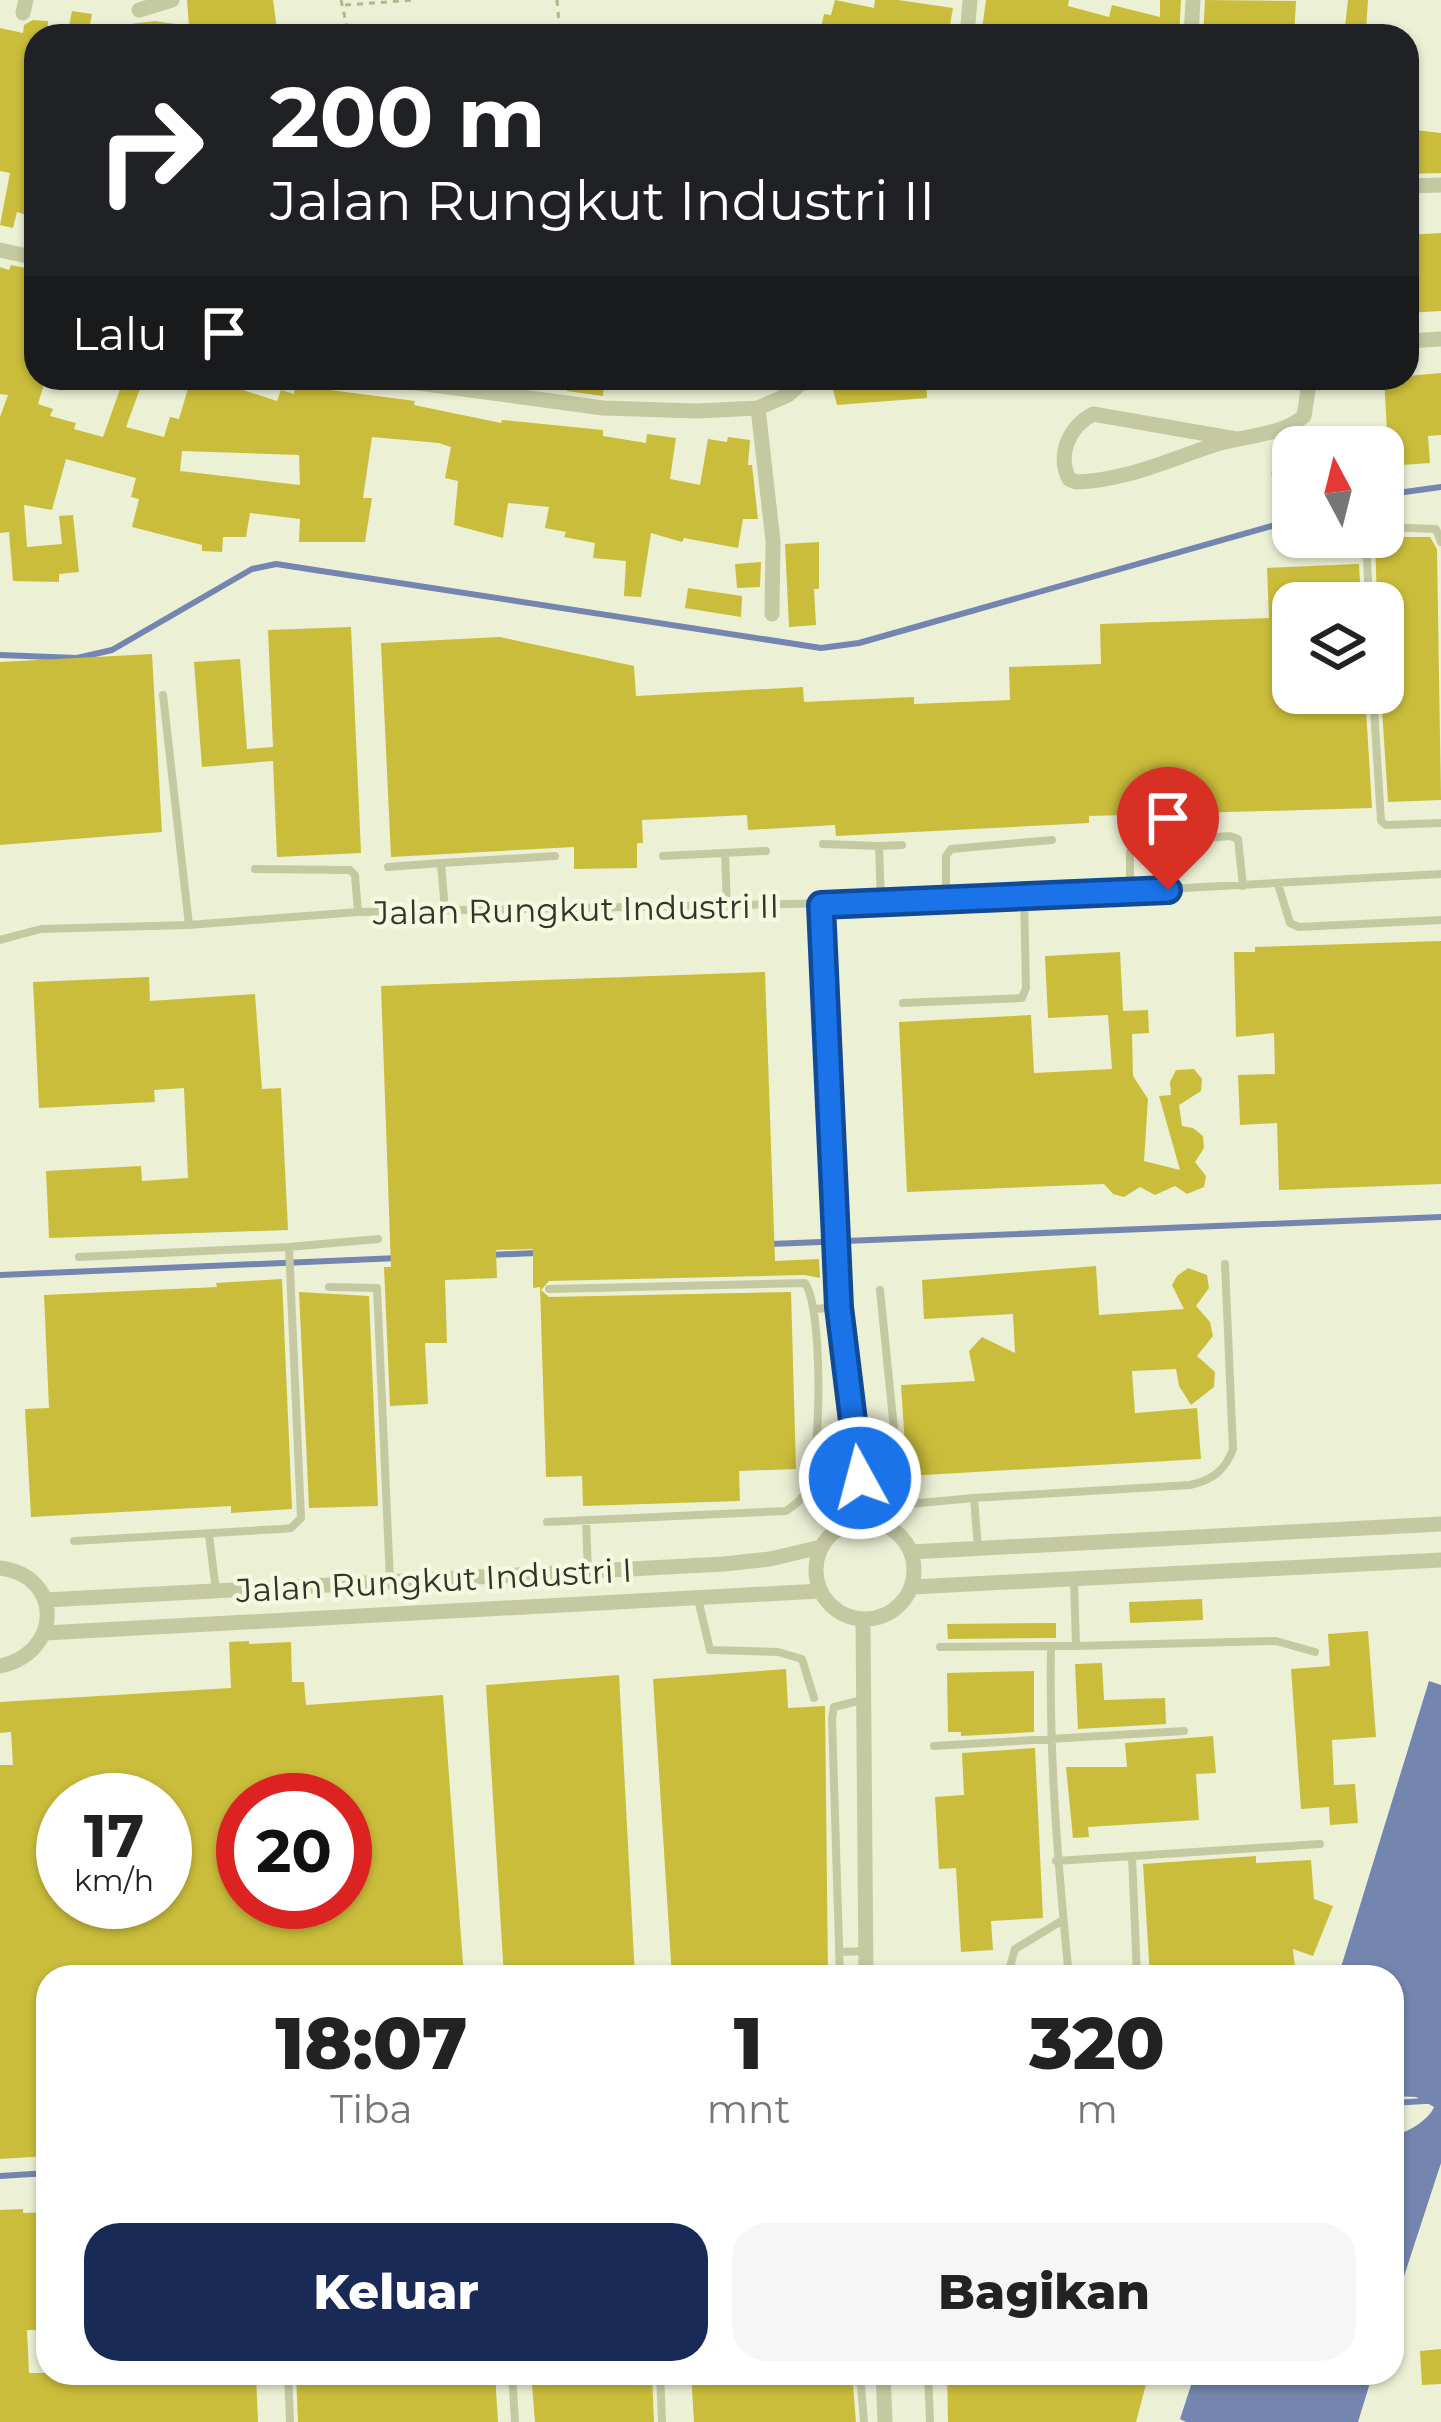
<!DOCTYPE html>
<html lang="id">
<head>
<meta charset="utf-8">
<style>
	body { margin:0; font-family:Montserrat,sans-serif; background:#f6f6f6; color:#222; height:100vh; display:flex; flex-direction:column; font-size:45px; white-space:nowrap }
	* { box-sizing:border-box; margin:0 }
	p { font-size:39px; color:#767676 }
	.icon { flex:none; width:66px; height:66px; fill:none; stroke:currentColor; stroke-width:2; stroke-linecap:round; stroke-linejoin:round }
	.map { position:relative; flex:1; overflow:hidden }
	.sheet { position:absolute; left:36px; top:1965px; width:1368px; height:420px; display:flex; flex-direction:column; background:#fff; border-radius:36px; box-shadow:0 3px 9px #0004 }
	.sheet>* { flex:none }
	.top-card { position:absolute; left:24px; top:24px; width:1395px; height:366px; border-radius:36px; box-shadow:0 3px 9px #0004; background:#202124; color:#fff; overflow:hidden }
	.needle { width:78px; rotate:353deg }
	.controls { position:absolute; left:1272px; top:426px; display:grid; gap:24px }
	.controls a { display:grid; place-items:center; width:132px; height:132px; border-radius:24px; background:#fff; box-shadow:0 3px 9px #0004; font-size:60px }
	.speed { position:absolute; left:36px; top:1773px; display:flex; gap:24px; font-size:60px; font-weight:700; text-align:center }
	.speed>* { display:grid; place-content:center; width:156px; height:156px; border-radius:50%; background:#fff; box-shadow:0 3px 9px #0004; line-height:1 }
	.speed small { font-size:30px; font-weight:400 }
	.speed .limit { border:18px solid #d22; background:#fff; color:#111 }
	.pin { position:absolute; display:grid; place-items:center; width:102px; height:102px; color:#fff; margin:-123px -51px; border-radius:50% 50% 50% 0; rotate:-45deg; box-shadow:0 0 12px #0007 }
	.pin .icon { rotate:45deg }
	.me { position:absolute; width:132px; margin:-66px; rotate:353deg; stroke-linejoin:round; filter:drop-shadow(0 0 9px #0008) }
	.turn { display:flex; align-items:center; gap:42px; height:252px; padding:0 48px; font-size:54px }
	.turn .icon { width:156px; height:156px; stroke-width:2.5 }
	.turn b { display:block; font-size:84px; line-height:102px }
	.then { display:flex; align-items:center; height:114px; padding:0 48px; background:#0003; gap:24px; font-size:45px }
	.eta { display:flex; justify-content:space-evenly; align-items:center; height:204px; text-align:center }
	.eta b { font-size:72px; font-weight:800; line-height:84px }
	.action { display:flex; gap:24px; margin-top:auto; padding:24px 48px }
	.action a { flex:1; height:138px; border-radius:36px; background:#192a56; color:#fff; font-size:48px; font-weight:800; line-height:138px; text-align:center }
	.action a+a { background:#f6f6f6; color:#222 }
	.map>svg:first-child { display:block }
	.water { fill:#7486af }
	.lines { fill:none; stroke-linecap:round; stroke-linejoin:round }
	.stream { stroke:#7486af; stroke-width:6 }
	.building { fill:#cabd3b; fill-rule:evenodd }
	.path { stroke:#b1b58c; stroke-width:3; stroke-dasharray:6 6; stroke-linecap:butt }
	.service { stroke:#c5c9a2; stroke-width:8 }
	.minor { stroke:#c5c9a2; stroke-width:15 }
	.route-casing { stroke:#114b97; stroke-width:30 }
	.route { stroke:#1a73e8; stroke-width:21 }
	.labels { text-anchor:middle; stroke-width:9; stroke-linejoin:round; paint-order:stroke }
	.street-label { font-size:33px; fill:#343325; stroke:#f4f9e2 }
</style>
</head>
<body>
<div class="map">
<svg width="1441" height="2422" viewBox="0 0 1441 2422">
	<rect width="100%" height="100%" fill="#ecf1d6"/>
	<!-- water -->
	<path class="water" d="M1429,1681L1441,1685V2163L1392,2313V2135C1406,2134 1429,2120 1434,2107L1416,2097L1392,2096V1977H1338Z
		M1195,2373H1373L1358,2422H1186L1180,2419Z"/>
	<g class="lines">
		<!-- stream -->
		<path class="stream" d="M1383,495L1441,487
			M0,655L77,658L112,650L252,569L276,564L821,648L859,643L1293,520
			M771,1244L1441,1217
			M489,1255L536,1253
			M0,1275L398,1258
			M1392,2103L1441,2100
			M0,2176L48,2173"/>
	</g>
	<!-- building -->
	<path class="building" d="M187,0H273L278,36H114V26L155,21L189,26Z
		M835,0L874,8L875,0H898L953,8L948,36H868L821,28L824,14L831,15Z
		M986,0H1069L1068,6L1109,17L1112,5L1160,17V0H1181L1179,36H1083L1065,31V36H981Z
		M1205,0L1296,1L1294,36H1203Z
		M1348,0H1368L1366,30L1362,36H1344Z
		M72,11L92,14L89,29L69,26Z
		M33,20L48,21L47,36H36V160L32,159L25,191L36,194V218L17,212L13,228L0,225L10,173L0,171V28L23,33L24,25Z
		M1415,130L1441,133V173L1407,174V145H1414Z
		M1441,233V311L1407,313V235Z
		M11,265L36,270V378H46L38,404L53,409L50,416L76,423L74,429L103,437L124,378H144L126,427L164,437L170,417L179,419L191,378H206L277,401L281,390L294,394L295,380L330,383V390L415,401L414,405L501,423L502,420L603,430V436L646,443L647,434L676,438L670,479L700,485L708,439L727,442L728,437L750,440L748,465H752L758,519H743L738,548L684,538L682,542L651,533L641,597L624,596L626,561L593,558L595,543L564,537L566,532L545,528L549,507L508,503L503,538L454,525L458,481L445,478L451,447L439,443L372,437L363,498H372L365,542H299L300,519L250,513L246,537H223L222,552L202,551V545L132,527L139,499L131,497L136,478L66,459L52,510L24,505L27,547L62,544L59,516L73,515L79,572L59,574V582L13,581L9,532L0,533V417L8,395L0,394V267L9,270ZM182,451L299,455L300,485L180,471Z
		M1441,373V435L1428,436L1430,463L1389,466L1384,378Z
		M568,378L604,379L603,396L567,391Z
		M830,378H926L927,398L837,405Z
		M1293,465V491L1279,496L1271,473Z
		M1375,537H1430L1437,549L1441,800L1388,802L1381,693L1383,603H1377Z
		M819,542V589H814L816,625L789,627L785,544Z
		M761,562L760,587L737,588L735,564Z
		M1359,564L1361,603H1293V693H1365L1372,808L1089,816V823L836,836L835,825L748,830L747,815L642,820L643,843H637V868L574,869V847L391,857L381,643L500,637L634,666L636,696L803,687L804,702L914,697V704L1010,700L1009,667L1101,664L1100,624L1269,618L1267,568Z
		M688,588L742,596L741,617L685,608Z
		M351,627L361,853L277,857L273,761L202,767L194,662L240,659L247,749L273,747L268,630Z
		M152,654L162,832L0,845V662Z
		M1441,941V1184L1279,1190L1277,1123L1240,1125L1238,1075L1275,1074L1274,1033L1236,1037L1234,952H1255V947Z
		M1120,952L1123,1011L1148,1010L1149,1033L1132,1034L1133,1076L1148,1099L1144,1161L1180,1170L1159,1096L1171,1095L1170,1082L1176,1070L1194,1069L1202,1079L1201,1091L1179,1105L1182,1126L1193,1128L1203,1136L1204,1148L1195,1162L1206,1176L1204,1187L1187,1194L1175,1186L1155,1195L1140,1187L1124,1197L1113,1194L1104,1184L907,1192L899,1022L1031,1015L1034,1073L1112,1069L1108,1015L1048,1018L1045,956Z
		M765,972L775,1261L819,1259L820,1278L805,1275L549,1281L541,1290L549,1297L791,1292L796,1469L739,1471L740,1501L583,1506L582,1476L546,1477L540,1287L533,1288V1249L496,1250L497,1278L445,1280L447,1343H425L428,1404L390,1406L384,1267H391L381,986Z
		M149,977L150,1001L255,994L262,1089L281,1088L288,1230L49,1238L46,1171L141,1166L142,1181L188,1178L184,1088L154,1090L155,1102L39,1108L33,982Z
		M1096,1266L1099,1315L1184,1309L1172,1285L1177,1276L1188,1268L1207,1275L1209,1288L1196,1306L1210,1322L1213,1336L1197,1356L1215,1372L1214,1387L1191,1405L1179,1386L1176,1369L1132,1371L1135,1413L1197,1408L1201,1459L907,1476L901,1385L975,1381L969,1351L982,1337L1015,1353L1013,1314L924,1319L922,1280Z
		M282,1279L292,1509L231,1513V1506L31,1517L25,1409L49,1408L44,1295L217,1287L216,1283Z
		M299,1292L369,1296L378,1506L309,1508Z
		M1202,1599L1203,1620L1130,1623L1129,1602Z
		M1056,1623V1638L948,1639L947,1624Z
		M1368,1631L1376,1737L1332,1740L1334,1785L1355,1784L1358,1823L1330,1825L1329,1807L1301,1809L1291,1669L1330,1666L1328,1634Z
		M249,1641V1644L291,1642L292,1682H304L306,1705L443,1695L464,1977H48V2156L0,2159V1765H13L11,1732L0,1733V1702L231,1688L229,1642ZM63,1800H165V1902H63ZM243,1800H345V1902H243Z
		M1102,1663L1104,1700L1165,1698L1166,1724L1078,1729L1075,1664Z
		M786,1669L788,1708L825,1706L828,1977H672L653,1679Z
		M1034,1671V1732L961,1736V1732H948L947,1673Z
		M619,1675L635,1977H504L486,1685Z
		M1213,1736L1216,1773L1196,1774L1199,1820L1088,1827L1089,1837L1073,1838L1066,1767H1127L1125,1743Z
		M1035,1748L1043,1918L991,1921L993,1950L961,1952L956,1868L939,1869L935,1797L964,1795L962,1753Z
		M1256,1856V1863L1311,1860L1314,1899L1333,1906L1313,1956L1293,1949L1295,1968L1263,1970L1264,1977H1150L1143,1864Z
		M23,2209V2213L48,2212V2330H27L29,2373H256L258,2422H0V2210Z
		M1441,2349V2384L1422,2385L1420,2351Z
		M296,2373H495L498,2422H298Z
		M531,2373H652L654,2422H535Z
		M691,2373H852L856,2422H694Z
		M947,2373H1149L1136,2422H948Z"/>
	<g class="lines">
		<!-- path -->
		<path class="path" d="M341,0L349,36
			M557,0L560,36
			M345,5L414,0"/>
		<!-- service -->
		<path class="service" d="M1383,527L1436,529L1441,542
			M1366,537L1369,603
			M1373,693L1381,821L1386,825L1441,823
			M163,695L189,925
			M823,844L879,846L881,902
			M879,846L902,845
			M725,853L727,908
			M663,856L766,851
			M388,867L441,863
			M255,869L350,870L355,875L358,912
			M1278,884L1290,923L1299,927L1441,920
			M1130,891V852L1138,844L1230,836L1238,839L1243,886
			M946,901V856L951,849L1052,840
			M821,905L839,1307L866,1521
			M445,911L441,863L555,856
			M0,940L41,929L189,925L358,912L946,901L1441,874
			M903,1003L1022,998L1026,988L1024,897
			M79,1257L289,1247L378,1239
			M329,1287L377,1288L390,1581
			M880,1290L901,1499L908,1504L974,1498
			M815,1309L839,1307
			M586,1521L588,1571
			M547,1522L786,1511C798,1503 806,1496 810,1482C821,1450 823,1309 805,1283L549,1289
			M209,1535L216,1591
			M74,1541L281,1529L291,1528L301,1518L289,1247
			M978,1548L974,1498L1190,1485C1212,1480 1225,1471 1233,1449L1225,1264
			M698,1599L710,1650L778,1652L802,1659L814,1698
			M1076,1646L1276,1641L1315,1652
			M940,1647L1051,1646
			M934,1746L1184,1731
			M1132,1856L1137,1977
			M1056,1861L1320,1844
			M839,1952L866,1951
			M840,1977L832,1718L834,1707L862,1700
			M1007,1977L1015,1949L1063,1920
			M1069,1977C1058,1866 1049,1758 1051,1646H1076L1074,1580
			M288,2373L290,2422
			M512,2373L515,2422
			M660,2373L662,2422
			M860,2373L864,2422
			M928,2373L930,2422"/>
		<!-- minor -->
		<path class="minor" d="M139,10L172,0
			M23,13L26,0
			M967,36L970,0
			M1191,36L1193,0
			M1407,186L1441,185
			M0,250L36,258
			M1407,341L1441,339
			M381,378L603,408L697,411L758,408L788,395L807,378
			M758,408L773,541L772,614
			M1236,439L1093,414C1069,427 1057,454 1069,479L1076,482C1125,481 1169,460 1214,445C1241,436 1282,436 1304,416L1310,378
			M816 1570a49 49 0 1 1 98 0a49 49 0 1 1-98 0Z
			M911,1552L1441,1524
			M0,1568C64,1576 62,1653 0,1666
			M912,1587L1441,1560
			M45,1600L724,1564L770,1559L821,1547
			M863,1620L866,1977
			M45,1633L820,1591
			M883,2373L885,2422"/>
	</g>
	<g class="lines">
		<!-- route casing -->
		<g class="route-casing">
			<path id="route" d="M860,1478L839,1307L821,905L1168,890"/>
		</g>
		<!-- route -->
		<use href="#route" class="route"/>
	</g>
	<g class="labels">
		<!-- street labels -->
		<g class="street-label">
			<text transform="translate(576 909) rotate(-1)" y="12">Jalan Rungkut Industri II</text>
			<text transform="translate(434 1580) rotate(-3)" y="12">Jalan Rungkut Industri I</text>
		</g>
	</g>
</svg>
<div class="controls">
<a><svg class="needle" viewBox="-14 -14 28 28"><path d="M0-13l5 13h-10z" fill="#e53935"/><path d="M0 13l5-13h-10z" fill="#767676"/></svg></a>
<a><svg class="icon" aria-label="layers" viewBox="0 0 24 24"><path d="M12 4l9 5-9 5-9-5zM3 14l9 5 9-5"/></svg></a>
</div>
<div class="speed"><div>17<small>km/h</small></div><div class="limit">20</div></div>
<div class="pin" style="left:1168px;top:890px;background:#d93025"><svg class="icon" aria-label="arrive" viewBox="0 0 24 24"><path d="M6 21V4h12l-3 4 3 4H6"/></svg></div>
<svg class="me" style="left:860px;top:1478px" viewBox="-20 -20 40 40"><circle r="17" fill="#1a73e8" stroke="#fff" stroke-width="3"/><path d="M0-11L8 9 0 5-8 9z" fill="#fff"/></svg>
<div class="top-card">
<div class="turn"><svg class="icon" aria-label="right" viewBox="0 0 24 24"><path d="M7 20v-9h11M14 6l5 5-5 5"/></svg><div><b>200 m</b>Jalan Rungkut Industri II</div></div>
<div class="then">Lalu<svg class="icon" aria-label="arrive" viewBox="0 0 24 24"><path d="M6 21V4h12l-3 4 3 4H6"/></svg></div>
</div>
<section class="sheet">
<div class="eta">
<div><b>18:07</b><p>Tiba</p></div>
<div><b>1</b><p>mnt</p></div>
<div><b>320</b><p>m</p></div>
</div>
<div class="action"><a>Keluar</a><a>Bagikan</a></div>
</section>
</div>
</body>
</html>
